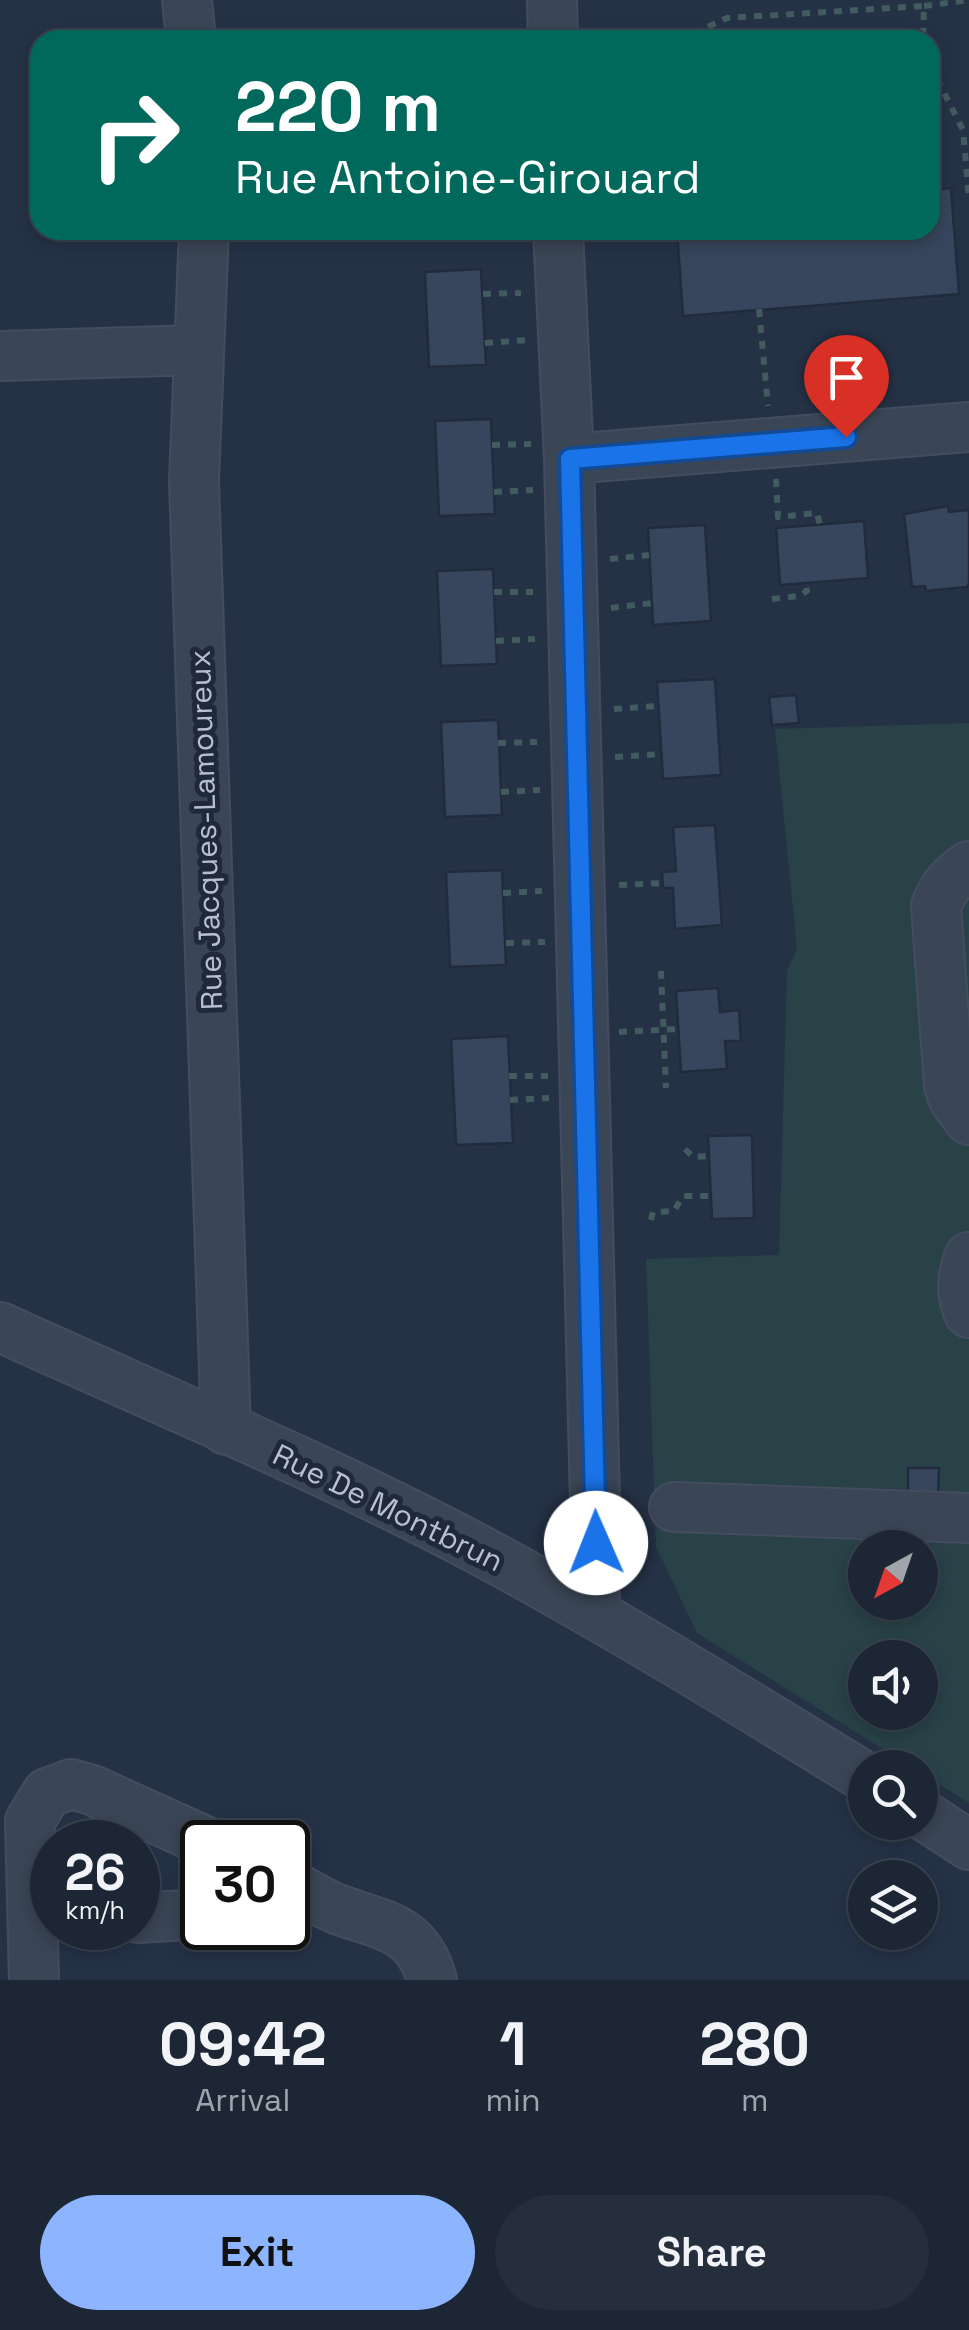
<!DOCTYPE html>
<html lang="en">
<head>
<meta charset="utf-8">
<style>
	body { margin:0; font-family:"Space Grotesk",sans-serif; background:#252e3c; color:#f1f3f6; height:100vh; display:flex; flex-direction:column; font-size:38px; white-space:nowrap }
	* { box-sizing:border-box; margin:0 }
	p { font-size:32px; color:#a0a5ac }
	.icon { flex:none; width:55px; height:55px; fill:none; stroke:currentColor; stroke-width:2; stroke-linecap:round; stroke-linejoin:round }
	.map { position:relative; height:1980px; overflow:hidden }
	.panel { display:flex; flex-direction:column; background:#1c2634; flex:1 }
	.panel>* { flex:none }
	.guide { position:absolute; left:30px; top:30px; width:910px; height:210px; border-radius:30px; box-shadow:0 5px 15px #0003,0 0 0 2px #3a434f; background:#00695c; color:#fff; overflow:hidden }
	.needle { width:65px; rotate:220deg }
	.tools { position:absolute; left:848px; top:1530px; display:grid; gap:20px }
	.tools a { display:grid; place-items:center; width:90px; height:90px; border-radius:50%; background:#1c2634; box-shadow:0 5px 15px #0003,0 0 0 2px #3a434f; font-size:50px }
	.speed { position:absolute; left:30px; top:1820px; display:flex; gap:20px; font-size:50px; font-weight:700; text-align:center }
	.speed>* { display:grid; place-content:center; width:130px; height:130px; border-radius:50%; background:#1c2634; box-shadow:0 5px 15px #0003,0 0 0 2px #3a434f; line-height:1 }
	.speed small { font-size:25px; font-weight:400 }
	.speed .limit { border:5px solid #111; border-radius:15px; background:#fff; color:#111 }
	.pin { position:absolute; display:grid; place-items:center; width:85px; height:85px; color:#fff; margin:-102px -42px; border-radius:50% 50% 50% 0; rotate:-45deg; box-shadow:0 0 10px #0007 }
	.pin .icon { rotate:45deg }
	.me { position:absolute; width:110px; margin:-55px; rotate:359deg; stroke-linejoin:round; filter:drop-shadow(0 0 8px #0008) }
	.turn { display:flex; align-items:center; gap:35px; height:210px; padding:0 40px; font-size:45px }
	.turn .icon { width:130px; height:130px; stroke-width:2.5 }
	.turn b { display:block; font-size:70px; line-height:85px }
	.eta { display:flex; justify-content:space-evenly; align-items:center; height:170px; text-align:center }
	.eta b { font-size:60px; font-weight:700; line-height:70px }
	.primary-button { display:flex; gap:20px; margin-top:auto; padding:20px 40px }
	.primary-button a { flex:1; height:115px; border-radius:60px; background:#8db5ff; color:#111; font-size:40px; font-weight:700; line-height:115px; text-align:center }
	.primary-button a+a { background:#252e3c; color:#f1f3f6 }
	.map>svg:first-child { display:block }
	.green { fill:#284247; fill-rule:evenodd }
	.building { fill:#37465d; stroke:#212b3d; stroke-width:2.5 }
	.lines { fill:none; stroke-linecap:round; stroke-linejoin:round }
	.minor-casing { stroke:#444d5f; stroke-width:52 }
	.path { stroke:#415b5f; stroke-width:6; stroke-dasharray:8 8; stroke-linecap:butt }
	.minor { stroke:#3a4555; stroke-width:48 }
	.route-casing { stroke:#114b97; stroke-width:25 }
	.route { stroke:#1a73e8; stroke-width:18 }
	.labels { text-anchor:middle; stroke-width:10; stroke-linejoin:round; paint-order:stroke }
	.street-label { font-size:30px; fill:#b8c0cf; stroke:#1f293b }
</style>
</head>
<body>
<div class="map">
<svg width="969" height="1980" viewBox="0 0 969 1980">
	<rect width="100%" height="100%" fill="#253246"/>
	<!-- green -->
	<path class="green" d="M969,723V1803L920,1772V1768L912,1767L697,1633L656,1547L646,1259L779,1255L787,971L797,949L775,729ZM865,1548H920V1602H865ZM865,1658H920V1712H865Z"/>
	<!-- building -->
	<path class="building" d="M951,188L959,294L683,316L677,230H930V190Z
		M481,269L486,365L429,367L425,272Z
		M491,419L495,514L439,516L435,421Z
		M948,506L949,512L969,510V583L967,587L926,591L925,586L912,587L904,514Z
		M864,521L868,578L780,585L776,528Z
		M705,525L711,621L653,625L648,528Z
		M493,569L497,664L441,666L437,571Z
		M715,679L721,775L663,779L657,682Z
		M796,695L799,723L772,725L769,697Z
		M498,720L502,815L445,817L441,722Z
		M715,825L722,925L675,929L673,888H663L662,872L676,871L673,827Z
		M502,870L506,965L450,967L446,872Z
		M718,988L720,1012L739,1010L741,1041H725L727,1069L681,1072L676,991Z
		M508,1036L513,1143L456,1145L451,1039Z
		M752,1135L754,1218L712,1219L708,1136Z
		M908,1468H939L938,1504H908Z"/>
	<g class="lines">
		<!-- minor casing -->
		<g class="minor-casing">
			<path id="minor" d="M187,0L191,40
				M552,0L553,40
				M204,230L194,481L226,1430
				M558,230L569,459L596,1543L594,1614
				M0,356L198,350
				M569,459L969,427
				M969,866C953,877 943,887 936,906L949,1086L954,1100L969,1120
				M969,1257C962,1278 960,1292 969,1313
				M0,1327C158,1399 320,1466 474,1547C607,1618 737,1698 865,1777
				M674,1507L969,1518
				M920,1813L969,1845
				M288,1883C304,1892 320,1902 337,1909C383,1926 417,1926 432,1980
				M138,1918L202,1914
				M34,1980L30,1821L47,1793L71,1784L92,1790L207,1842"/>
		</g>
		<!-- path -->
		<path class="path" d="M924,6L969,0
			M679,40L727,18L924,6L923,40
			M930,65L963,130L969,199
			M483,294L521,293
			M759,309L768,406
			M485,343L528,340
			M492,445L531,444
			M776,479L778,517L817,513L820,525
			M494,492L533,490
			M610,559L649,555
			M494,592H533
			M772,599L799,596L807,591L805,583
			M611,608L652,603
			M496,641L535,639
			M614,709L658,706
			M498,743L537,742
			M615,757L661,754
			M501,792L540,790
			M619,885L663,883
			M503,893L542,891
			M506,943L545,942
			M661,971L666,1088
			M619,1032L678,1029
			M509,1076H548
			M510,1100L549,1098
			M685,1149L693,1157L709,1156
			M651,1220L653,1212L674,1211L683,1196H711"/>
		<!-- minor -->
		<use href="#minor" class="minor"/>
	</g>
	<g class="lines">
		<!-- route casing -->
		<g class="route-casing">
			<path id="route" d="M596,1543L570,459L846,437"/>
		</g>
		<!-- route -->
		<use href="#route" class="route"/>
	</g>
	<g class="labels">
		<!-- street labels -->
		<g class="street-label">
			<text transform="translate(206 830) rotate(-92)" y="10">Rue Jacques-Lamoureux</text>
			<text transform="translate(388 1508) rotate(26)" y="10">Rue De Montbrun</text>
		</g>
	</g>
</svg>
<div class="tools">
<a><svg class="needle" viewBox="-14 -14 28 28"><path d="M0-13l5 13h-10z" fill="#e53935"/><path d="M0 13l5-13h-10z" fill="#a0a5ac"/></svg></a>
<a><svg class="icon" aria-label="sound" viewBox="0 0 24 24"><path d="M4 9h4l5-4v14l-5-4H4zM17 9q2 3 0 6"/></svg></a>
<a><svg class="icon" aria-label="search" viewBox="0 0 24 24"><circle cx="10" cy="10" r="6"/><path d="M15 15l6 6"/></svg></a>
<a><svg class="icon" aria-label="layers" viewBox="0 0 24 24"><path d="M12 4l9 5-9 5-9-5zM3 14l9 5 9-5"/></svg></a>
</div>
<div class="speed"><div>26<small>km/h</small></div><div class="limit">30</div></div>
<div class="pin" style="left:846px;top:437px;background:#d93025"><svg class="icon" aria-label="arrive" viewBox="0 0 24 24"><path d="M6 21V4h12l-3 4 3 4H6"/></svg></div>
<svg class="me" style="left:596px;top:1543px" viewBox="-20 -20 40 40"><circle r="19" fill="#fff"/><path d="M0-13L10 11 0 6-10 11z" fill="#1a73e8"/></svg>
<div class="guide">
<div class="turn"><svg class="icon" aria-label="right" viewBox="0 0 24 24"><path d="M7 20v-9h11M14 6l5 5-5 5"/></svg><div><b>220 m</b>Rue Antoine-Girouard</div></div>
</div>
</div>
<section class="panel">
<div class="eta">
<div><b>09:42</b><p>Arrival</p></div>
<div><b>1</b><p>min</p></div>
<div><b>280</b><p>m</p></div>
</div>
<div class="primary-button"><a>Exit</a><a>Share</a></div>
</section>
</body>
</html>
